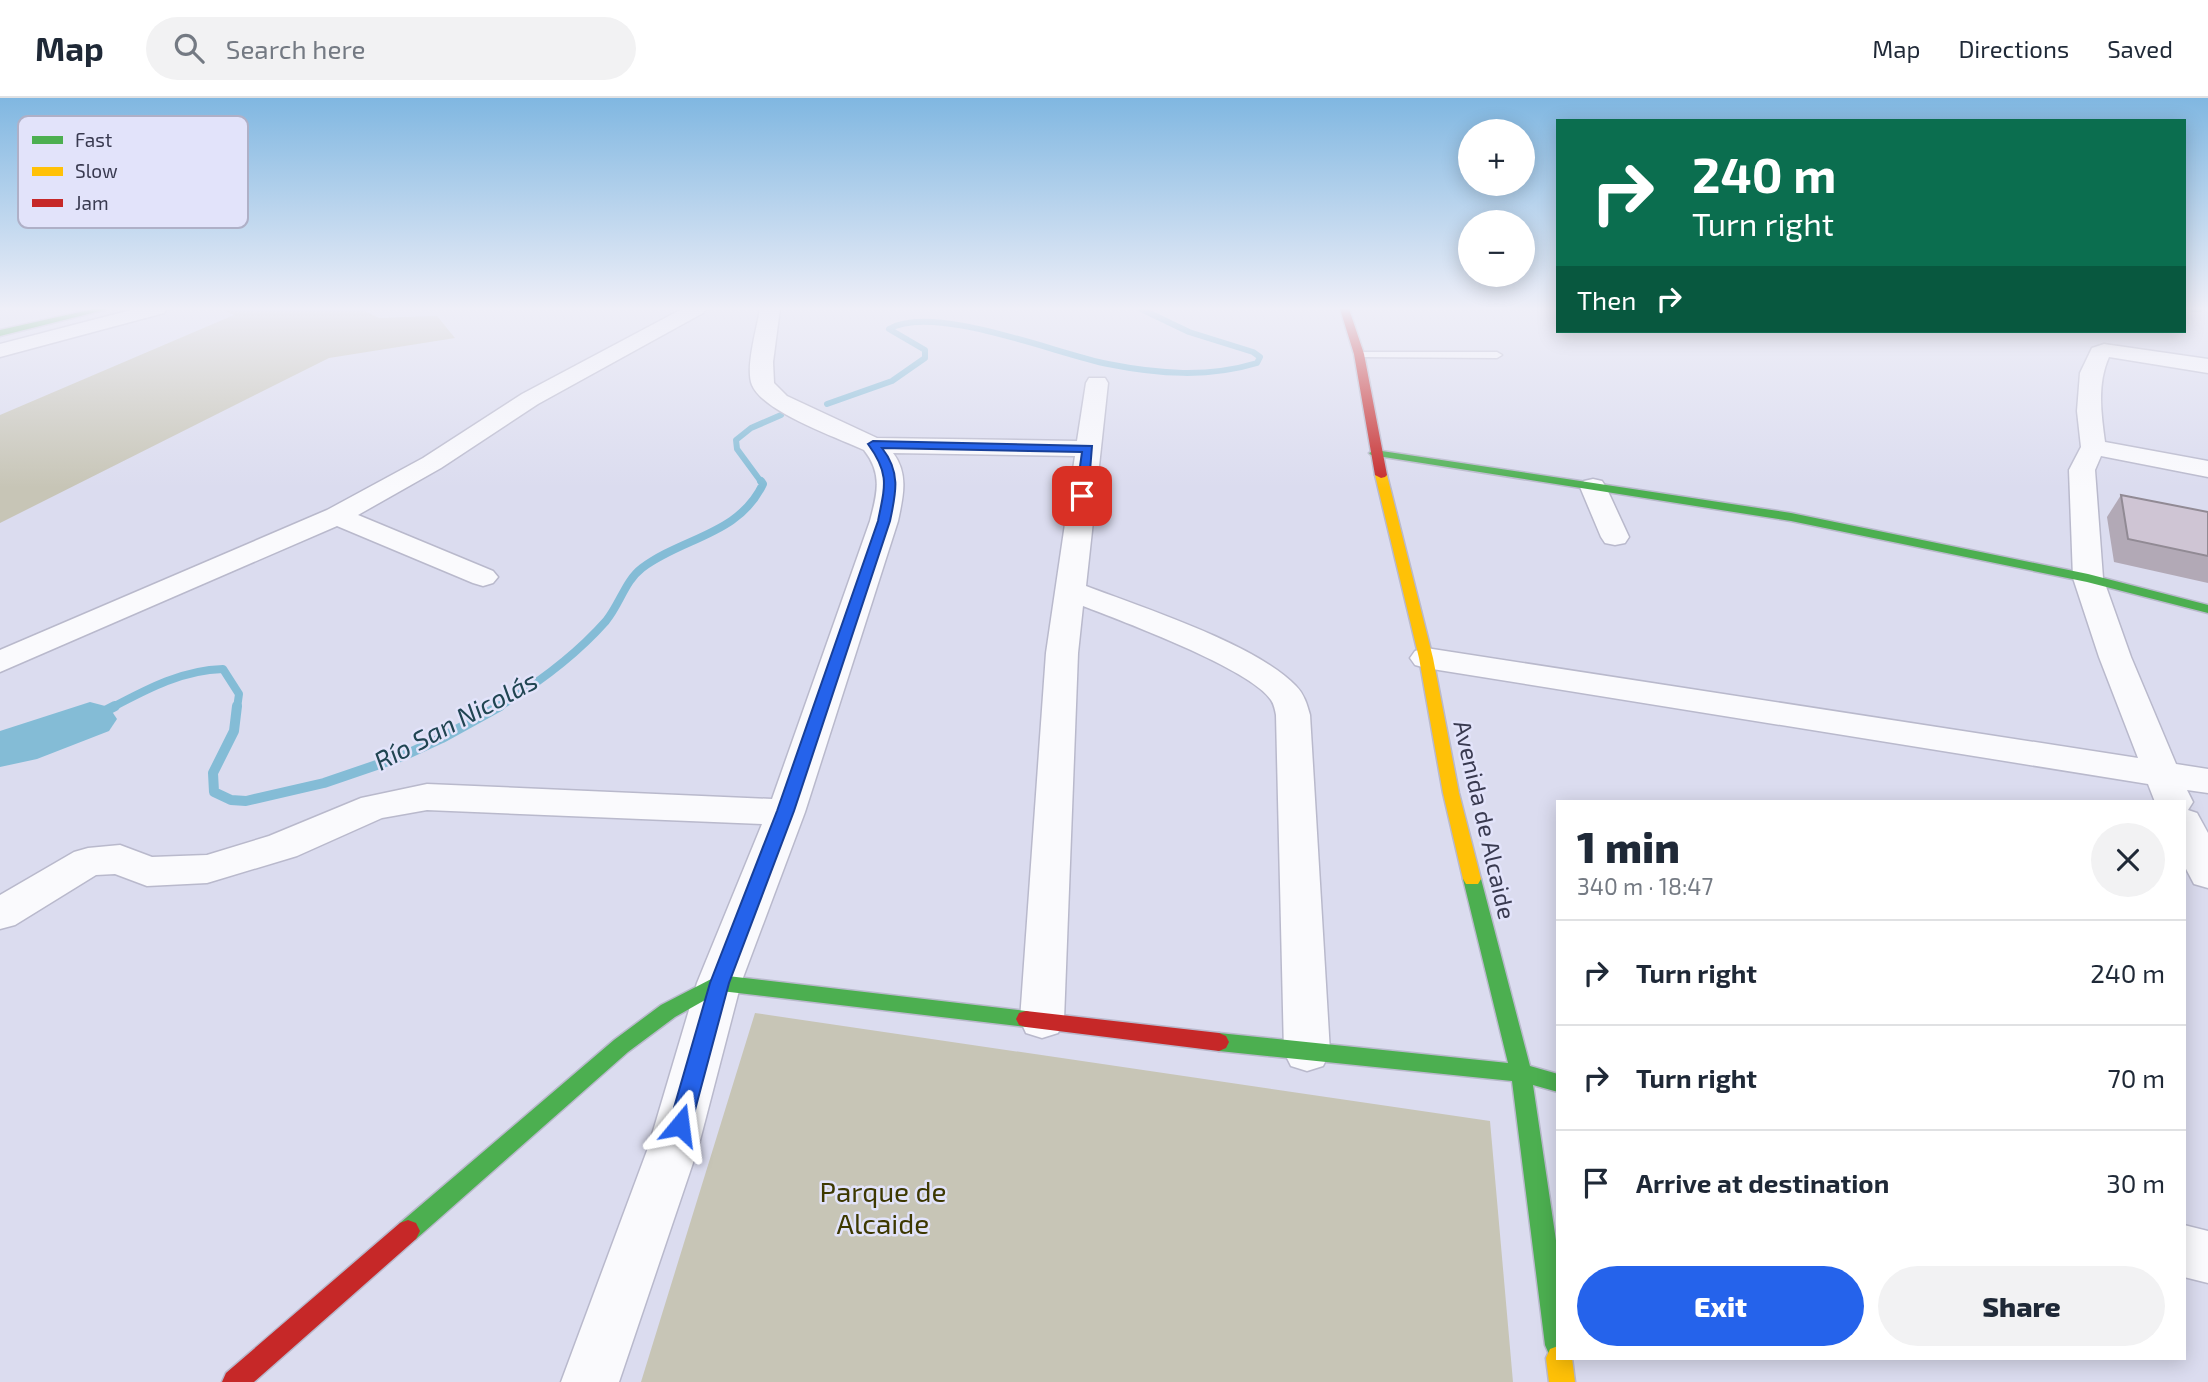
<!DOCTYPE html>
<html lang="en">
<head>
<meta charset="utf-8">
<style>
	body { margin:0; font-family:"Exo 2",sans-serif; background:#f2f2f3; color:#1f2937; height:100vh; display:flex; flex-direction:column; font-size:26px; white-space:nowrap }
	* { box-sizing:border-box; margin:0 }
	p { font-size:23px; color:#747a83 }
	.icon { flex:none; width:38px; height:38px; fill:none; stroke:currentColor; stroke-width:2; stroke-linecap:round; stroke-linejoin:round }
	.map { position:relative; flex:1; overflow:hidden }
	.sheet { position:absolute; left:1556px; top:702px; width:630px; height:560px; display:flex; flex-direction:column; background:#fff; border-radius:0px; box-shadow:0 4px 18px #0003 }
	.sheet>* { flex:none }
	.banner { position:absolute; left:1556px; top:21px; width:630px; height:214px; border-radius:0px; box-shadow:0 4px 18px #0003; background:#0b6e4f; color:#fff; overflow:hidden }
	.buttons { position:absolute; left:1458px; top:21px; display:grid; gap:14px }
	.buttons a { display:grid; place-items:center; width:77px; height:77px; border-radius:50%; background:#fff; box-shadow:0 4px 18px #0003; font-size:35px }
	.pin { position:absolute; display:grid; place-items:center; width:60px; height:60px; color:#fff; margin:-30px; border-radius:14px; box-shadow:0 4px 10px #0006 }
	.me { position:absolute; width:77px; margin:-38px; rotate:16deg; stroke-linejoin:round; filter:drop-shadow(0 0 5px #0008) }
	.turn { display:flex; align-items:center; gap:24px; height:147px; padding:0 21px; font-size:32px }
	.turn .icon { width:91px; height:91px; stroke-width:2.5 }
	.turn b { display:block; font-size:49px; line-height:60px }
	.then { display:flex; align-items:center; height:66px; padding:0 21px; background:#0003; gap:14px; font-size:26px }
	.round { display:grid; place-items:center; flex:none; width:74px; height:74px; border-radius:37px; background:#f2f2f3 }
	.summary { display:flex; align-items:center; justify-content:space-between; height:119px; padding:0 21px }
	h1 { font-size:42px; font-weight:800; line-height:52px }
	.button { display:flex; gap:14px; margin-top:auto; padding:14px 21px }
	.button a { flex:1; height:80px; border-radius:42px; background:#2563eb; color:#fff; font-size:28px; font-weight:800; line-height:80px; text-align:center }
	.button a+a { background:#f2f2f3; color:#1f2937 }
	ul { padding:0; list-style:none }
	li { display:flex; align-items:center; gap:21px; height:105px; padding:0 21px; border-top:2px solid #e0e1e3 }
	li div { flex:1 }
	li b { display:block; font-size:26px }
	li em { font-style:normal }
	header { display:flex; align-items:center; gap:42px; box-sizing:border-box; height:98px; padding:0 35px; background:#fff; border-bottom:2px solid #e0e1e3 }
	header strong { font-size:33px }
	nav { display:flex; gap:38px; margin-inline-start:auto; font-size:24px }
	.search { width:490px; height:63px; background:#f2f2f3; display:flex; align-items:center; gap:18px; box-sizing:border-box; padding:0 24px; border-radius:38px; color:#747a83; font-size:26px }
	.map>svg:first-child { display:block }
	.green { fill:#c7c5b6 }
	.lines { fill:none; stroke-linecap:round; stroke-linejoin:round }
	.stream-far2 { stroke:#84bcd6; stroke-width:6 }
	.stream-far1 { stroke:#84bcd6; stroke-width:8 }
	.stream { stroke:#84bcd6; stroke-width:10 }
	.river { fill:#84bcd6; fill-rule:evenodd }
	.lane-casing { stroke:#b9b9cc; stroke-width:3 }
	.street-casing { stroke:#b9b9cc; stroke-width:3 }
	.fast-casing { stroke:#b9b9cc; stroke-width:3 }
	.slow-casing { stroke:#b9b9cc; stroke-width:3 }
	.jam-casing { stroke:#b9b9cc; stroke-width:3 }
	.lane { fill:#fafafd; fill-rule:evenodd }
	.street { fill:#fafafd; fill-rule:evenodd }
	.fast { fill:#4caf50; fill-rule:evenodd }
	.slow { fill:#ffc107; fill-rule:evenodd }
	.jam { fill:#c62828; fill-rule:evenodd }
	.wall { fill:#b2a9b6 }
	.building { fill:#cfc5d4; stroke:#918a94; stroke-width:2 }
	.route { fill:#2563eb; stroke:#184099; stroke-width:2 }
	.labels { text-anchor:middle; stroke-width:5; stroke-linejoin:round; paint-order:stroke }
	.street-label { font-size:24px; fill:#393a50; stroke:#e2e3fa }
	.water-label { font-size:26px; font-style:italic; fill:#204552; stroke:#e2e3fa }
	.near-park-label { font-size:28px; fill:#3d3800; stroke:#e2e3fa }
	.key { fill:#e2e3fa; stroke:#afb0c7; stroke-width:2 }
	.key-label { font-size:19px; fill:#393a50 }
</style>
</head>
<body>
<header>
<strong>Map</strong>
<div class="search"><svg class="icon" aria-label="search" viewBox="0 0 24 24"><circle cx="10" cy="10" r="6"/><path d="M15 15l6 6"/></svg>Search here</div>
<nav><a>Map</a><a>Directions</a><a>Saved</a></nav>
</header>
<div class="map">
<svg width="2208" height="1284" viewBox="0 0 2208 1284">
	<rect width="100%" height="100%" fill="#dbdcef"/>
	<!-- green -->
	<path class="green" d="M221,211H361L379,220L437,218L455,240L329,260L0,425V317L234,217Z
		M755,915L1490,1023L1513,1284H641Z"/>
	<g class="lines">
		<!-- stream-far2 -->
		<path class="stream-far2" d="M2191,211H2200
			M827,306L892,283L925,260V252L889,231C933,205 1057,256 1108,266C1158,276 1208,280 1257,265L1260,259L1253,254L1189,234L1141,211
			M762,385L737,351L736,342L751,330L781,317"/>
		<!-- stream-far1 -->
		<path class="stream-far1" d="M111,610C147,591 182,572 223,571L239,596L237,610
			M497,610C537,586 575,558 606,523C620,506 625,483 642,470C683,439 739,437 763,386L761,383"/>
		<!-- stream -->
		<path class="stream" d="M237,608L234,633L213,675L214,694L231,702L246,703L324,685L403,658L442,640L500,608
			M90,621L115,608"/>
		<!-- river -->
		<path class="river" d="M90,604L109,609L117,621L109,633L37,661L0,669V633Z"/>
		<!-- lane casing -->
		<g class="lane-casing">
			<path id="lane" d="M1355,254H1497L1502,257L1497,260L1359,259L1355,258Z"/>
		</g>
		<!-- street casing -->
		<g class="street-casing">
			<path id="street" d="M135,211H167L164,215L0,259V246Z
				M682,211H706L703,215L538,306L441,370L358,417L493,473L498,479L493,485L483,488L473,485L337,428L0,574V552L327,412L423,360L522,296Z
				M760,211H780L773,264L774,285L787,298L877,340L1077,343L1086,285L1089,280H1105L1108,285L1086,488C1141,509 1256,546 1296,588C1304,596 1307,606 1310,617L1330,954L1323,968L1307,973L1291,968L1284,954L1276,617C1275,612 1274,606 1271,602C1251,571 1122,523 1083,508L1078,555L1064,922L1058,935L1042,940L1026,935L1020,922L1046,555L1075,358L893,355C909,376 903,399 898,423L805,714L741,885L698,1050L619,1284H561L648,1050L697,885L762,726L427,712L382,720L297,758L207,785L147,788L115,776L96,777L15,827L0,831V797L74,754L88,750L120,747L152,759L207,757L269,738L361,700L427,686L772,701L870,423C877,396 883,376 864,352C838,340 763,314 752,287C745,270 757,230 760,211Z
				M2104,246L2208,261V275L2109,259C2097,286 2101,315 2105,344L2208,363V379L2101,358L2095,372L2103,480L2131,559L2176,666L2208,671V695L2187,692L2193,704L2188,712L2197,715L2208,735V790L2194,786L2184,767V704H2155L2148,686L1426,570L1415,567L1410,560L1415,553L1426,550L2138,660L2099,559L2073,480L2069,372L2081,349L2077,313L2080,275L2092,250Z
				M1593,381L1602,383L1606,389L1629,439L1625,445L1615,447L1605,445L1601,439L1580,389L1584,383Z
				M2184,1127L2208,1133V1185L2184,1179Z"/>
		</g>
		<!-- fast casing -->
		<g class="fast-casing">
			<path id="fast" d="M93,211H108L0,238V232Z
				M1375,352L1791,415L2088,476L2208,507V515L2087,484L1791,423L1371,357L1369,355Z
				M1472,774L1478,776L1481,781L1530,968L1558,976V994L1533,987L1558,1156V1259L1549,1256L1545,1247L1512,983L1219,953L1212,950L1209,944L1212,938L1219,935L1508,965L1463,781L1466,776Z
				M719,877L1026,913L1033,915L1036,921L1033,927L1026,929L721,893L675,919L628,954L416,1141L408,1144L400,1141L396,1133L400,1125L614,942L661,907Z"/>
		</g>
		<!-- slow casing -->
		<g class="slow-casing">
			<path id="slow" d="M1381,374L1387,377L1433,560L1459,695L1481,781L1478,786H1466L1463,781L1443,695L1419,560L1375,377Z
				M1558,1248V1260H1572L1575,1284H1549L1546,1260L1550,1251Z"/>
		</g>
		<!-- jam casing -->
		<g class="jam-casing">
			<path id="jam" d="M1340,211H1349L1364,256L1387,377L1385,379L1381,380L1375,377L1354,256Z
				M1026,913L1219,935L1226,938L1229,944L1226,950L1219,953L1026,929L1019,927L1016,921L1019,915Z
				M408,1122L416,1125L420,1133L416,1141L254,1284H222L226,1275L400,1125Z"/>
		</g>
		<!-- lane -->
		<use href="#lane" class="lane"/>
		<!-- street -->
		<use href="#street" class="street"/>
		<!-- fast -->
		<use href="#fast" class="fast"/>
		<!-- slow -->
		<use href="#slow" class="slow"/>
		<!-- jam -->
		<use href="#jam" class="jam"/>
	</g>
	<!-- wall -->
	<path class="wall" d="M2121,397L2208,414V485L2114,464L2107,419Z"/>
	<!-- building -->
	<path class="building" d="M2121,397L2208,414V458L2128,441Z"/>
	<!-- sky -->
	<linearGradient id="sky" x2="0" y2="1"><stop stop-color="#80b7e1"/><stop offset="0.54" stop-color="#efeff8"/><stop offset="1" stop-color="#efeff8" stop-opacity="0"/></linearGradient>
	<rect width="2208" height="390" fill="url(#sky)"/>
	<!-- route -->
	<path class="route" d="M873,343L1092,348L1088,398L1082,401L1076,398L1082,354L882,350C901,374 896,395 890,423L794,713L729,885L691,1027L688,1034L680,1037L672,1034L669,1027L710,885L777,713L878,423C885,388 890,376 868,346Z"/>
	<g class="labels">
		<!-- street labels -->
		<g class="street-label">
			<text transform="translate(1484 722) rotate(77)" y="8">Avenida de Alcaide</text>
		</g>
		<!-- water labels -->
		<g class="water-label">
			<text transform="translate(456 623) rotate(-28)" y="9">Río San Nicolás</text>
		</g>
		<!-- near-park labels -->
		<g class="near-park-label">
			<text x="883" y="1104">Parque de<tspan x="883" dy="32">Alcaide</tspan></text>
		</g>
	</g>
	<!-- legend -->
	<rect x="18" y="18" width="230" height="112" rx="10" class="key"/>
	<rect x="32" y="38" width="31" height="8" fill="#4caf50"/>
	<rect x="32" y="69" width="31" height="9" fill="#ffc107"/>
	<rect x="32" y="101" width="31" height="8" fill="#c62828"/>
	<g class="key-label">
		<text x="75" y="49">Fast</text>
		<text x="75" y="80">Slow</text>
		<text x="75" y="112">Jam</text>
	</g>
</svg>
<div class="buttons">
<a>+</a>
<a>−</a>
</div>
<div class="pin" style="left:1082px;top:398px;background:#d93025"><svg class="icon" aria-label="arrive" viewBox="0 0 24 24"><path d="M6 21V4h12l-3 4 3 4H6"/></svg></div>
<svg class="me" style="left:680px;top:1027px" viewBox="-20 -20 40 40"><path d="M0-17L14 15 0 8-14 15z" fill="#2563eb" stroke="#fff" stroke-width="4"/></svg>
<div class="banner">
<div class="turn"><svg class="icon" aria-label="right" viewBox="0 0 24 24"><path d="M7 20v-9h11M14 6l5 5-5 5"/></svg><div><b>240 m</b>Turn right</div></div>
<div class="then">Then<svg class="icon" aria-label="right" viewBox="0 0 24 24"><path d="M7 20v-9h11M14 6l5 5-5 5"/></svg></div>
</div>
<section class="sheet">
<div class="summary"><div><h1>1 min</h1><p>340 m · 18:47</p></div><a class="round"><svg class="icon" aria-label="close" viewBox="0 0 24 24"><path d="M6 6l12 12M18 6L6 18"/></svg></a></div>
<ul>
<li><svg class="icon" aria-label="right" viewBox="0 0 24 24"><path d="M7 20v-9h11M14 6l5 5-5 5"/></svg><div><b>Turn right</b></div><em>240 m</em></li>
<li><svg class="icon" aria-label="right" viewBox="0 0 24 24"><path d="M7 20v-9h11M14 6l5 5-5 5"/></svg><div><b>Turn right</b></div><em>70 m</em></li>
<li><svg class="icon" aria-label="arrive" viewBox="0 0 24 24"><path d="M6 21V4h12l-3 4 3 4H6"/></svg><div><b>Arrive at destination</b></div><em>30 m</em></li>
</ul>
<div class="button"><a>Exit</a><a>Share</a></div>
</section>
</div>
</body>
</html>
